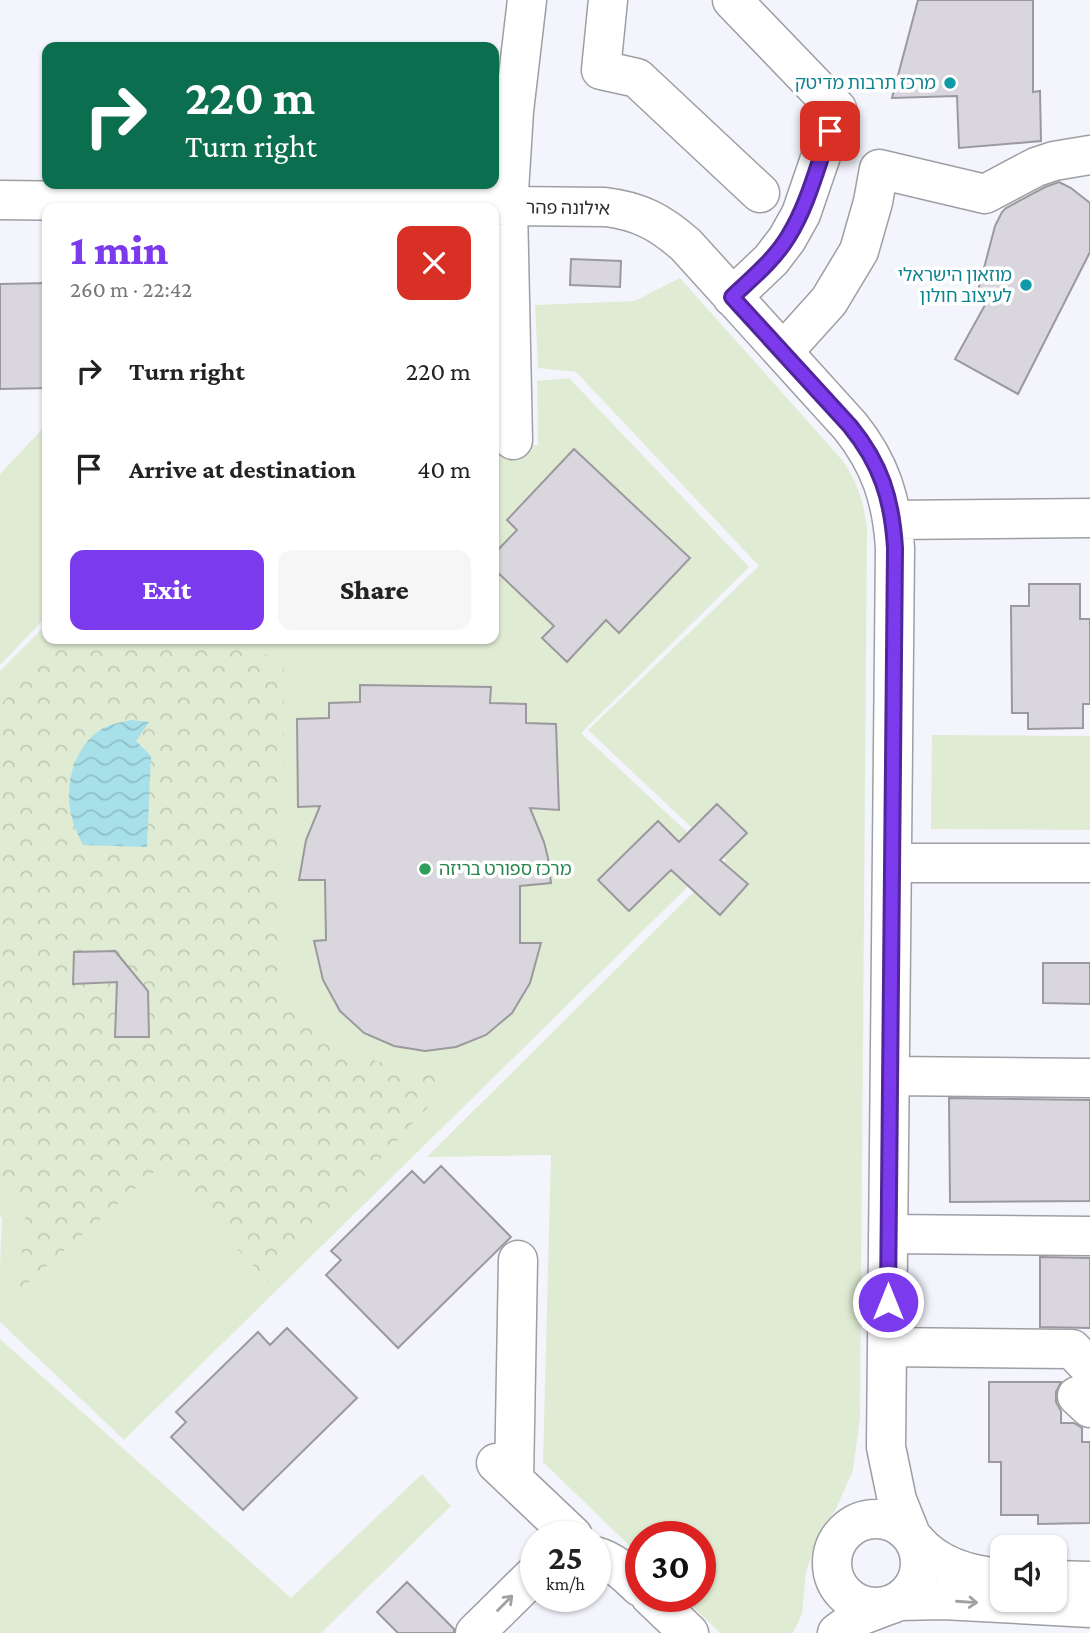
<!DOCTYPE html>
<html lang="en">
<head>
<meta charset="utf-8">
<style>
	body { margin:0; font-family:"Crimson Pro","Noto Sans Hebrew",serif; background:#f6f6f6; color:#222; height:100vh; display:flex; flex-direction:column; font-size:26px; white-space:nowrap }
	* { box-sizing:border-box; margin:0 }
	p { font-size:23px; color:#767676 }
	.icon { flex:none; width:38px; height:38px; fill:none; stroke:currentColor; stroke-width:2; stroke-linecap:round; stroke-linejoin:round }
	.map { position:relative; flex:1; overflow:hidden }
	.details { position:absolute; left:42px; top:203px; width:457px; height:441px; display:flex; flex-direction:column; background:#fff; border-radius:14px; box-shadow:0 2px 5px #0004 }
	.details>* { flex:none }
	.guide { position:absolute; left:42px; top:42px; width:457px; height:147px; border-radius:14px; box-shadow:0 2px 5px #0004; background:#0b6e4f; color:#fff; overflow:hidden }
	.fabs { position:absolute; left:990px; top:1535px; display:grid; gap:14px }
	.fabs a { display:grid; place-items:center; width:77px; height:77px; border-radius:14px; background:#fff; box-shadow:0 2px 5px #0004; font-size:35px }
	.speed { position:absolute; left:520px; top:1521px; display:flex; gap:14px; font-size:35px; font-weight:700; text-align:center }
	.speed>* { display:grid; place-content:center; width:91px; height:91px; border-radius:50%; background:#fff; box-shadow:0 2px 5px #0004; line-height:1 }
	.speed small { font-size:18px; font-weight:400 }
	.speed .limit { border:10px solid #d22; background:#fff; color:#111 }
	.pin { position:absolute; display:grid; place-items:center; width:60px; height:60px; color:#fff; margin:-30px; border-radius:14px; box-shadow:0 4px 10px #0006 }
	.me { position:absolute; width:77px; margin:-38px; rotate:0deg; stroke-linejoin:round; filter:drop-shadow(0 0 5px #0008) }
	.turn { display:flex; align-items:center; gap:24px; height:147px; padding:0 28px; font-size:32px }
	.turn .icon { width:91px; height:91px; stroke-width:2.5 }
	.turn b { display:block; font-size:49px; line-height:60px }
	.round { display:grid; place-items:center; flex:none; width:74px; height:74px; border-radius:14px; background:#f6f6f6 }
	.headline { display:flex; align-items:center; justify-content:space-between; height:119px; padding:0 28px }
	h1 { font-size:42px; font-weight:800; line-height:52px; color:#7c3aed }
	.action { display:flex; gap:14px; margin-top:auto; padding:14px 28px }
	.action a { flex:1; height:80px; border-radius:14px; background:#7c3aed; color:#fff; font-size:28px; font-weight:800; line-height:80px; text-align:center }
	.action a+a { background:#f6f6f6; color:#222 }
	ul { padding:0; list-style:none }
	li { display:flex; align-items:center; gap:21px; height:98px; padding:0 28px }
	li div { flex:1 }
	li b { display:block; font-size:26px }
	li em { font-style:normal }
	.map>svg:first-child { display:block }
	.grass { fill:#dfecd3 }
	.park { fill:url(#park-crowns) }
	.water { fill:url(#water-waves) }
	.building { fill:#d9d7dd; stroke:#9b999e; stroke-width:2 }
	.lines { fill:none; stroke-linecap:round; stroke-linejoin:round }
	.minor-casing { stroke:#9d9fa4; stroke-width:41 }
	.minor { stroke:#fff; stroke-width:38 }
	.oneway { stroke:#a0a0a1 }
	.route-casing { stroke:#51269a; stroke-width:18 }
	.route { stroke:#7c3aed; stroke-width:12 }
	.culture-dot { fill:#0f9aa8; stroke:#fff; stroke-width:2.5 }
	.leisure-dot { fill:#2e9e5b; stroke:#fff; stroke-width:2.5 }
	.labels { text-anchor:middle; stroke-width:7; stroke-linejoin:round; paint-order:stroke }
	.culture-label { font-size:18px; fill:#0d838f; stroke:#fff; text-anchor:end }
	.street-label { font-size:18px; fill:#2c2d2f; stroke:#fff }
	.leisure-label { font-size:18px; fill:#27864d; stroke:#fff; text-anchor:start }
</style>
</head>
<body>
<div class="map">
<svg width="1090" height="1633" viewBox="0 0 1090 1633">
	<defs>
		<pattern id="park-crowns" width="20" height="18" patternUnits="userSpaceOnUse" patternTransform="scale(1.75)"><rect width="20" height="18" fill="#dfecd3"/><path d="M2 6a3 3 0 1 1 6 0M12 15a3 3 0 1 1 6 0" fill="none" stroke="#c0cbb5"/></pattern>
		<pattern id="water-waves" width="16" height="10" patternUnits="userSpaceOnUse" patternTransform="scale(1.75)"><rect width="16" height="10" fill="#a7e0e9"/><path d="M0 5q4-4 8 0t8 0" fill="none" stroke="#90c0c8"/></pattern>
	</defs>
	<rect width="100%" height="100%" fill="#f4f5fc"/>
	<!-- grass -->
	<path class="grass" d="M680,278L842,460C857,480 864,503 867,528L860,1418L853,1470L837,1507L817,1538L806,1572L802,1614L793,1633H720L682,1596H700V1536H640V1556L543,1462L551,1155L427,1157L726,860L588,730L759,566L576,372L538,368L535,305L635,301Z
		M569,378L749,567L581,733L716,859L124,1440L0,1322V1265L2,1218L0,1216V671L47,624V639H494V446L538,445L537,381Z
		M47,424V616L1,664L0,663V474Z
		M932,735L1090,736V830L931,829Z
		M0,1339L291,1598L422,1474L451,1506L321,1633H0Z"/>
	<!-- park -->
	<path class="park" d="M64,639H246L284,669L282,986L303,1019L333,1043L373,1060L412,1072L461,1071L268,1282L161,1166L18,1291L26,1210L0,1186V705Z"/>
	<!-- water -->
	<path class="water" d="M132,720L149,722L136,741L151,756L147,847L83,845C77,833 72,822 70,809C65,781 76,746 100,730C110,724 121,722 132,720Z"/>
	<!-- building -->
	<path class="building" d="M918,0H1033V92L1040,91L1041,141L959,148L957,96L892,98Z
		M1059,182L1071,188L1090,203V252L1018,394L955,359L990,296L978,291L995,226L1002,212L1006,208L1045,187Z
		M571,259L621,261L620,287L570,285Z
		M47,283V388L0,389V284Z
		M574,449L690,558L619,633L606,620L567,662L542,638L554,626L494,569V554L517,530L507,520Z
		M1029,584H1080V619H1090V704H1083V728L1028,729V713H1012L1011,606H1029Z
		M360,685L491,687L490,703L526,704V723L556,724L559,810L530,808L544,842L548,858L551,883L520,886V943H541L530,983L512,1013L486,1035L456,1047L425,1051L394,1046L364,1033L340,1011L323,980L314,941L326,940L325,880H299L306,840L320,806L298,807L297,719L329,718V703L360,702Z
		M717,804L747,833L720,860L748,884L720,915L671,870L629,911L598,880L658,821L679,842Z
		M115,951L148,991L149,1037H115L117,982L73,984L74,952Z
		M1043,963H1090V1004L1043,1003Z
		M949,1098L1090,1100V1201L950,1202Z
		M441,1166L511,1237L398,1348L326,1275L341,1260L331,1251L412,1171L424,1183Z
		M1040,1257L1090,1258V1328L1040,1327Z
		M287,1328L357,1398L243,1510L171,1437L186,1422L176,1412L258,1332L270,1345Z
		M989,1382H1061L1056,1392V1402L1061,1411V1423H1074L1082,1428V1442H1090V1523L1038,1524V1515H1001V1462H989Z
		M407,1582L454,1629V1633H398L377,1612Z"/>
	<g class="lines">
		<!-- minor casing -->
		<g class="minor-casing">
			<path id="minor" d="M608,0L601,70L637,78L760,193
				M732,0L837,109L801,214L787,239L771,260L732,297
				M0,200L605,207C639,211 660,222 686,245L850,426C880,463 892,500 895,548L886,1447L897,1500L911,1535
				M783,352L829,301L859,251L873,202L879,169L985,194L1036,167L1054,161L1090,155
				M513,440L508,207L514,111L527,0
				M893,520L1090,518
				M892,863H1090
				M890,1076L1090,1078
				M888,1234L1090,1236
				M887,1347L1072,1349L1090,1368
				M1077,1396L1090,1408
				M496,1463L573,1536
				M514,1480L518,1260
				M832 1563a44 44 0 1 1 88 0a44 44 0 1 1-88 0Z
				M915,1540C936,1566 971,1576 1003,1578
				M595,1556C614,1561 626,1574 640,1587
				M1055,1580L1090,1581
				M650,1596L689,1633
				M899,1601L943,1600L1090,1608
				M475,1633L536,1573
				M837,1633L860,1616L886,1606"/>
		</g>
		<!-- minor -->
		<use href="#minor" class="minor"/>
	</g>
	<!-- one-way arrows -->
	<defs><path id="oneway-shaft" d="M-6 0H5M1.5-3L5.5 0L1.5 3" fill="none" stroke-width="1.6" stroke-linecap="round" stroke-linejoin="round" transform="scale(1.75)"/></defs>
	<g class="oneway">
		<use href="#oneway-shaft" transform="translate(967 1602) rotate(4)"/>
		<use href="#oneway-shaft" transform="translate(505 1603) rotate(-45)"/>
	</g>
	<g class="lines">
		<!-- route casing -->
		<g class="route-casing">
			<path id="route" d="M830,131C817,167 808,205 788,237C774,260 752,278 732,297L850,426C881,464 892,499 895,548L888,1302"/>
		</g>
		<!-- route -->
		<use href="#route" class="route"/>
	</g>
	<!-- markers -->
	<g class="culture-dot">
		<circle cx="950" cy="83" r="7"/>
		<circle cx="1026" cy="285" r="7"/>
	</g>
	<circle class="leisure-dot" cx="425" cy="869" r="7"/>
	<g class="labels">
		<!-- culture labels -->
		<g class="culture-label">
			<text x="936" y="89">מרכז תרבות מדיטק</text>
			<text x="1012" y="281">מוזאון הישראלי<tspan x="1012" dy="21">לעיצוב חולון</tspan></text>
		</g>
		<!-- street labels -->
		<g class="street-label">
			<text transform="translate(568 208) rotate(1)" y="6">אילונה פהר</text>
		</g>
		<!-- leisure labels -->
		<g class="leisure-label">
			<text x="439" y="875">מרכז ספורט בריזה</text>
		</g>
	</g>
</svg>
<div class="fabs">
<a><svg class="icon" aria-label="sound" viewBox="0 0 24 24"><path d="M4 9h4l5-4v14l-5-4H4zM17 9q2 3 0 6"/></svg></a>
</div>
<div class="speed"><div>25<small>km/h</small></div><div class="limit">30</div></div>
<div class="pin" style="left:830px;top:131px;background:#d93025"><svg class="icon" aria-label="arrive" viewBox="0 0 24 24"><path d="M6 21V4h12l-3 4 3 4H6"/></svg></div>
<svg class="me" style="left:888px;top:1302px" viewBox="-20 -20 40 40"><circle r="17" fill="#7c3aed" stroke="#fff" stroke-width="3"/><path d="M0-11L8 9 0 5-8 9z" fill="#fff"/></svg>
<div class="guide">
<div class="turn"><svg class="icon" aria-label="right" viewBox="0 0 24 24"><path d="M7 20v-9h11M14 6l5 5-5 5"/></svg><div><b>220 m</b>Turn right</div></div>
</div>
<section class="details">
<div class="headline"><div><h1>1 min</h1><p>260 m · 22:42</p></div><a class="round" style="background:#d93025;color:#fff"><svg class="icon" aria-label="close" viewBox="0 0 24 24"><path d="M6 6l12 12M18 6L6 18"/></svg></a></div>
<ul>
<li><svg class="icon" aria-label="right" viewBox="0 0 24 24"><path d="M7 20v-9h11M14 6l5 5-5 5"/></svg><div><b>Turn right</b></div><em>220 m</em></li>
<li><svg class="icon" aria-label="arrive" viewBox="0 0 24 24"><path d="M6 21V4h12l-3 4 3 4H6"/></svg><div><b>Arrive at destination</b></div><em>40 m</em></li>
</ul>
<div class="action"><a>Exit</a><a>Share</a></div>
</section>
</div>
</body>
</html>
